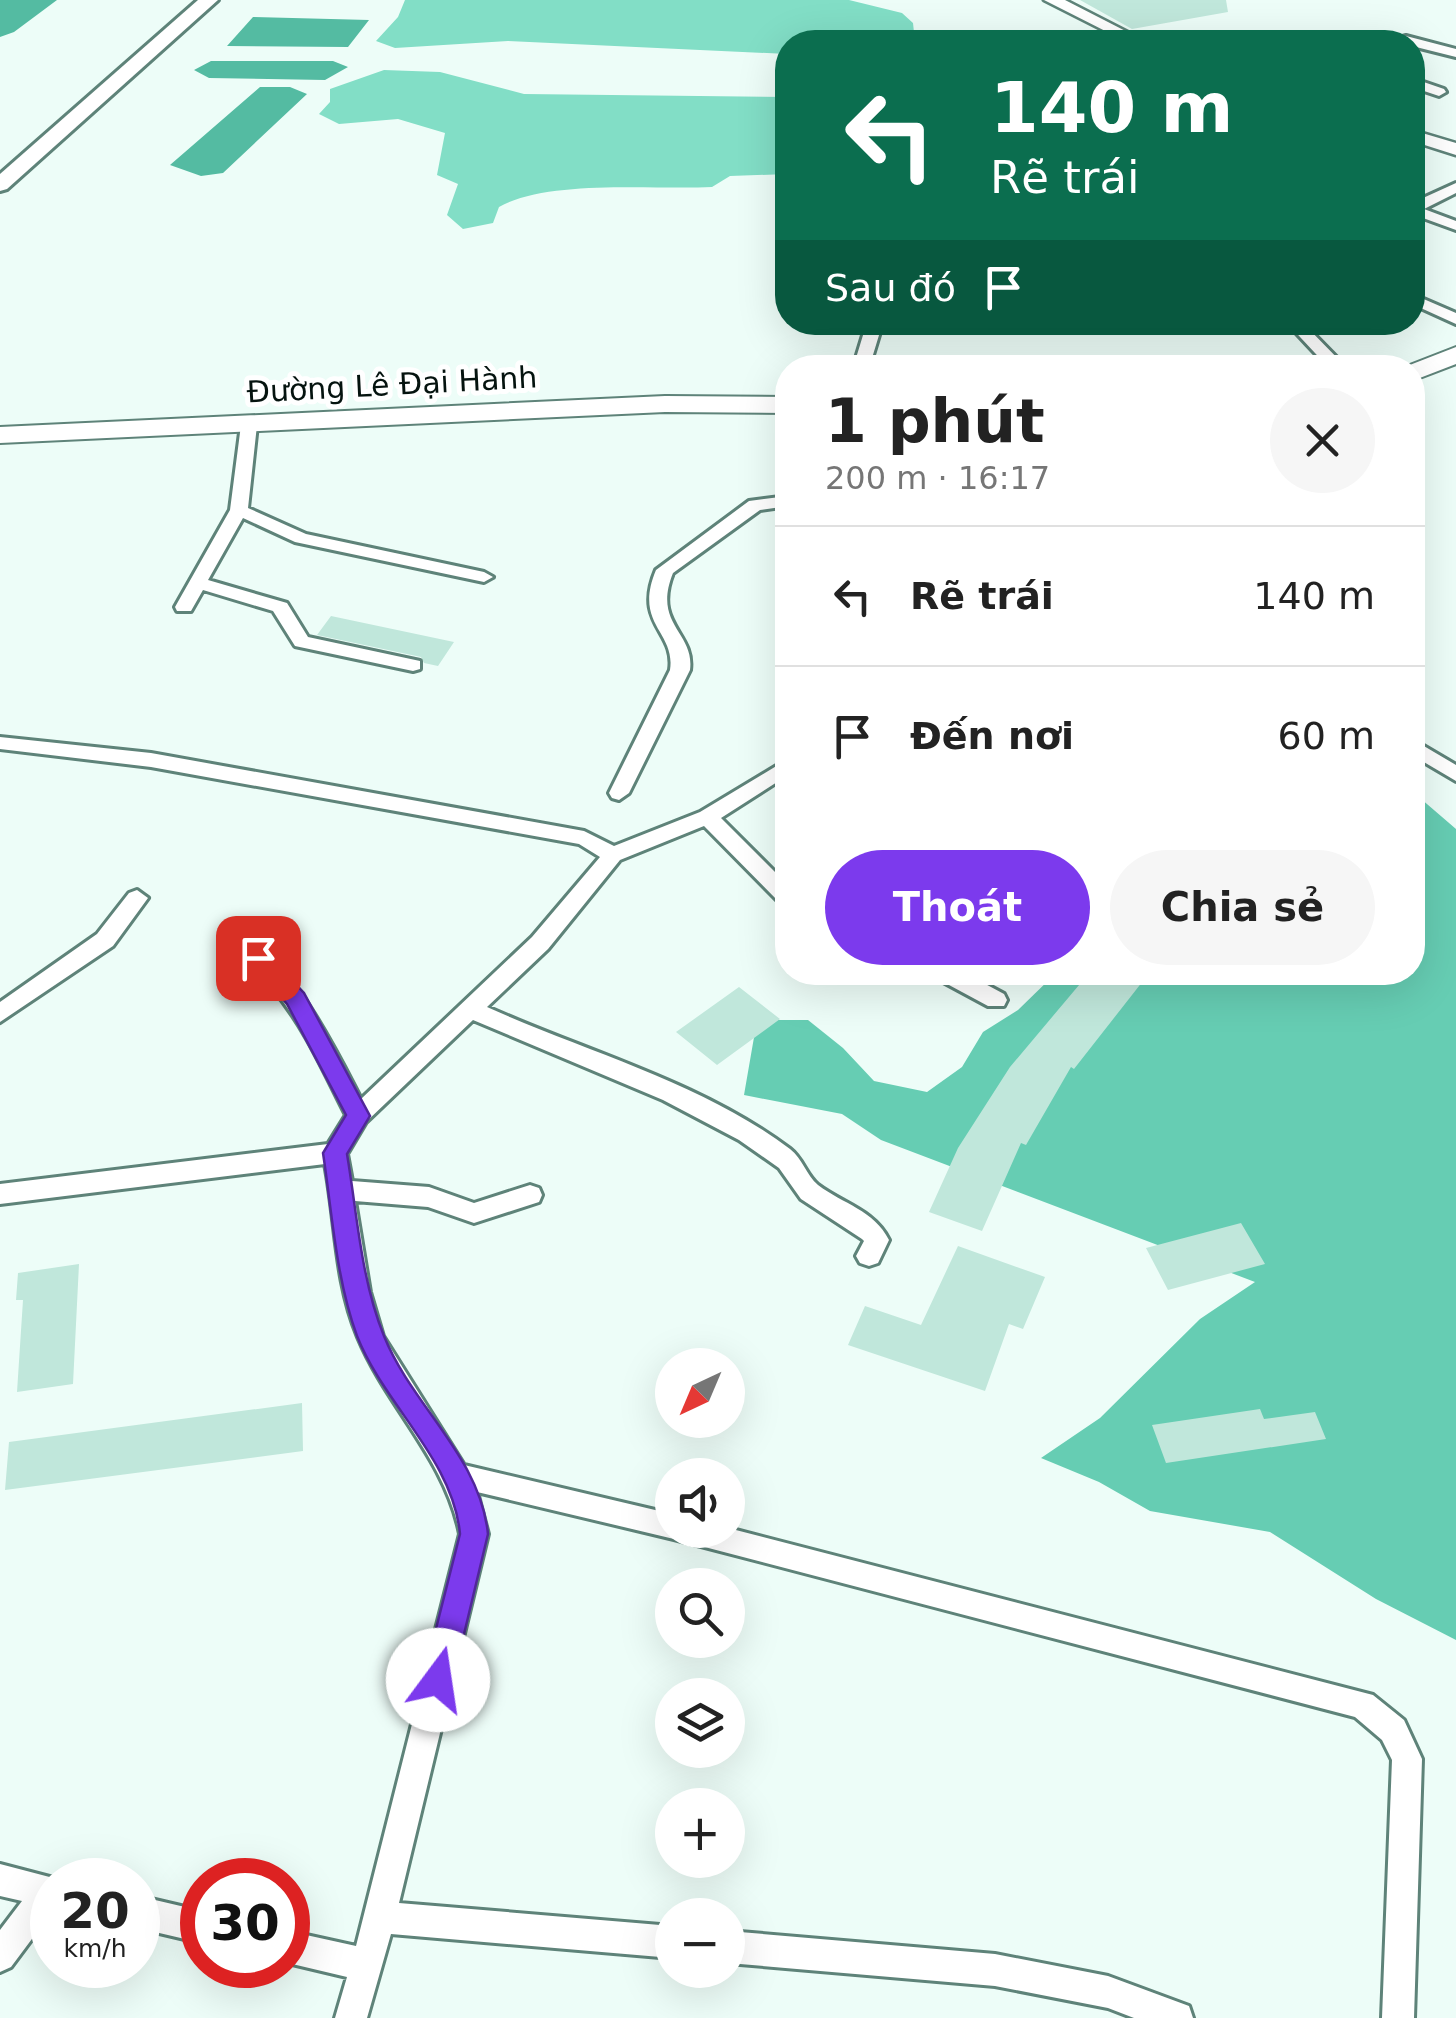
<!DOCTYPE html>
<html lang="vi">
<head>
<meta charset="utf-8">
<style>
	body { margin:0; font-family:"DejaVu Sans",sans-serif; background:#f6f6f6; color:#222; height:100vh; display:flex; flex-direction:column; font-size:38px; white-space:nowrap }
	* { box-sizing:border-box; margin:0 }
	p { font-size:32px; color:#767676 }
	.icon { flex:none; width:55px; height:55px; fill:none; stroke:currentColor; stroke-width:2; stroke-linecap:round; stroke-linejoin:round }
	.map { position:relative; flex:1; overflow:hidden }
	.panel { position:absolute; left:775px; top:355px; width:650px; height:630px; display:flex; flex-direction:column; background:#fff; border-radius:40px; box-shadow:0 10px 40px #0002 }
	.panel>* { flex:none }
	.top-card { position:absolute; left:775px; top:30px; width:650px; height:305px; border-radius:40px; box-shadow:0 10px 40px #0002; background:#0b6e4f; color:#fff; overflow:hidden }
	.needle { width:65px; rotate:224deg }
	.fabs { position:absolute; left:655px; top:1348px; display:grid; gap:20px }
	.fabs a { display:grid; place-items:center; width:90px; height:90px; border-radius:50%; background:#fff; box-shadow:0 10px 40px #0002; font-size:50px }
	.speed { position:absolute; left:30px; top:1858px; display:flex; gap:20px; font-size:50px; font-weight:700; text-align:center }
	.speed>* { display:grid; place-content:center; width:130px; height:130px; border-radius:50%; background:#fff; box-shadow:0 10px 40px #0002; line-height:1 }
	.speed small { font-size:25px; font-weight:400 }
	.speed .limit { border:15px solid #d22; background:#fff; color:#111 }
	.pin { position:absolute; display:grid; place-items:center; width:85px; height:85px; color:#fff; margin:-42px; border-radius:20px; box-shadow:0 5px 15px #0006 }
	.me { position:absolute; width:110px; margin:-55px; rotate:14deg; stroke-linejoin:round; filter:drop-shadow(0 0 8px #0008) }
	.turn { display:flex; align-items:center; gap:35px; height:210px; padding:0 50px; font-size:45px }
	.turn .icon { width:130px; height:130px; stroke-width:2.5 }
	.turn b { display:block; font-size:70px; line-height:85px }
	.then { display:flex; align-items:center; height:95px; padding:0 50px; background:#0003; gap:20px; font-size:38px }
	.round { display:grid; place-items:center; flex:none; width:105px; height:105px; border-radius:52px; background:#f6f6f6 }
	.headline { display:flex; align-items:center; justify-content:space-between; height:170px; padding:0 50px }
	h1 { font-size:60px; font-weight:800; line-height:75px }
	.button { display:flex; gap:20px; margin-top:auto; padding:20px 50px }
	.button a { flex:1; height:115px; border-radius:60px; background:#7c3aed; color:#fff; font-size:40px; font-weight:800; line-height:115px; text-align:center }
	.button a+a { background:#f6f6f6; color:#222 }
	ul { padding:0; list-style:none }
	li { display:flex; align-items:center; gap:30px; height:140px; padding:0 50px; border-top:2px solid #e0e0e0 }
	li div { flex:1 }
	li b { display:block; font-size:38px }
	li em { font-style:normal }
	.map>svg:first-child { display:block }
	.green { fill:#82dec6 }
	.forest { fill:#66cdb3 }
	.water { fill:#54bba2 }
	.building { fill:#c0e7db }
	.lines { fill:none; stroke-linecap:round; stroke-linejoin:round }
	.minor-casing { stroke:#5e8379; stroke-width:6 }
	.tertiary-casing { stroke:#5e8379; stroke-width:5 }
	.secondary-casing { stroke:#5e8379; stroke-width:6 }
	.primary-casing { stroke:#5e8379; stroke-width:4 }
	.minor { fill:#fff; fill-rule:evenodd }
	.tertiary { fill:#fff; fill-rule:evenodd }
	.secondary { fill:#fff; fill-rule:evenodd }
	.primary { fill:#fff; fill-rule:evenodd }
	.route { fill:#7c3aed; stroke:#51269a; stroke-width:2.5 }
	.labels { text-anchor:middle; stroke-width:10; stroke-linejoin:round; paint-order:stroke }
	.far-street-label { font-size:30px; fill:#05130f; stroke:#fff }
</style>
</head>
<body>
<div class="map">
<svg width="1456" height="2018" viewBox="0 0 1456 2018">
	<rect width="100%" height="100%" fill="#edfdf8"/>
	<!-- green -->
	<path class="green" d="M405,0H849L902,13L913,23L915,42H788L787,54L508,41L395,48L376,41L398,17Z
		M384,70L440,72L524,94L787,97V174L730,176L712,187C652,190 549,179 499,207L493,223L463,229L447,215L458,184L437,175L445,133L398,119L339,124L319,114L330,102V89Z"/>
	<!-- forest -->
	<path class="forest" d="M1413,792L1456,829V1640L1376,1599L1270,1532L1150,1511L1099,1482L1041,1458L1100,1418L1200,1319L1255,1282L881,1140L842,1114L744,1095L757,1020H808L843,1048L874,1081L927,1092L962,1067L983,1032L1018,1010L1056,973L1412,972Z"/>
	<!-- water -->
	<path class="water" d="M0,0H57L14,32L0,37Z
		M253,17L369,20L348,47L227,46Z
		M211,61H333L348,67L325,80L209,78L194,70Z
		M260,87H290L307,94L223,173L201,176L170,165Z"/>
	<!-- building -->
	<path class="building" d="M1080,0H1226L1228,12L1132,29Z
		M331,616L454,642L438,666L424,663L421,657L317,635Z
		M1090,972H1150L1074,1069L1071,1067L1026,1145L1021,1143L982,1231L929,1212L958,1148L1010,1067Z
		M739,987L780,1019L717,1065L676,1032Z
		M1241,1223L1265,1264L1168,1290L1146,1248Z
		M958,1246L1045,1277L1023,1329L1009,1324L985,1391L848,1345L865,1306L921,1325Z
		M79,1264L73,1384L17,1392L23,1300H16L18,1273Z
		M302,1403L303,1451L5,1490L9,1442Z
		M1260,1409L1264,1419L1315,1412L1326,1439L1166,1463L1152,1425Z"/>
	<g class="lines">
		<!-- minor casing -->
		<g class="minor-casing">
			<path id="minor" d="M1126,33L1262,38L1268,42L1122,40V34Z
				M1406,36L1456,49V57L1412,46V42H1384Z
				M1412,78L1444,89L1446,92L1439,96L1412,87Z
				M1456,183V193L1424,209L1456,221V230L1412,214V203Z
				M1412,294L1456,313V324L1412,304Z
				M867,322H883L869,368H853Z
				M1286,322H1302L1347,368H1329Z
				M249,420L257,425L248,508L306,534L484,572L493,577L484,582L295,542L243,518L208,580L287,603L308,637L420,661V669L413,671L295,646L273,611L203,590L191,611H177L175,607L230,510L241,425Z
				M788,496V506L760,510L673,573C652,625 695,632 690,670L629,793L619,800L612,798L609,793L670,670C676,631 633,625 656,570L749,501Z
				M0,737L151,753L584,831L614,846L700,812L788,759V775L721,818L788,885V905L780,903L704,826L620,860L548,949L487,1007C587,1052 701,1082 790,1149C803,1159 806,1175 818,1185C843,1204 874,1210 889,1240L878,1263L869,1266L860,1263L856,1256L864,1241L862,1239L801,1199L779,1168L739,1140L663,1100L473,1020L366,1122L347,1154L352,1181L429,1187L474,1203L530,1185L539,1188L542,1195L539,1202L474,1223L428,1207L355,1201L370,1292L383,1336L464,1465L672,1514V1530L728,1528L1373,1695L1404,1720L1422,1759L1414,2018H1382L1392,1760L1382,1740L1355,1717L674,1539L477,1492L488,1534L399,1903L672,1926V1958L391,1934L367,2018H335L347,1977L288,1963V1931L356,1946L460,1534C445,1458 387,1407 358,1337C335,1283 336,1221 325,1164L0,1204V1184L328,1144L346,1115C324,1072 304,1025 272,988C259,972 237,962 226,946L229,940C277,926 343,1065 361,1099L532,937L600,857L579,844L151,767L0,749Z
				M1412,739L1456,765V781L1412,755Z
				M137,890L148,898L113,946L0,1022V1002L97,934L129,893Z
				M933,972H963L1004,994L1007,1000L1004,1006H988L936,978Z
				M0,1864L61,1880H52V1912L11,1967L0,1972V1930L22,1901L0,1896Z
				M138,1896L202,1911V1943L138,1928Z
				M728,1931L995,1954L1108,1976L1189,2006L1193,2018H1134L1108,2008L995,1986L728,1963Z"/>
		</g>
		<!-- tertiary casing -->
		<g class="tertiary-casing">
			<path id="tertiary" d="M1044,0H1065L1147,42H1127Z
				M1412,130L1456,143V155L1412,141Z"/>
		</g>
		<!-- secondary casing -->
		<g class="secondary-casing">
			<path id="secondary" d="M198,0H218L7,189L0,191V174Z"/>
		</g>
		<!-- primary casing -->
		<g class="primary-casing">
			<path id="primary" d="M1456,347V364L1412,381V368H1402Z
				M665,396L788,397V413L665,412L0,443V427Z"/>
		</g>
		<!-- minor -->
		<use href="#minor" class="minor"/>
		<!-- tertiary -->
		<use href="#tertiary" class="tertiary"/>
		<!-- secondary -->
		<use href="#secondary" class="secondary"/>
		<!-- primary -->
		<use href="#primary" class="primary"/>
	</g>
	<!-- route -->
	<path class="route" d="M258,950L266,953L304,993L370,1116L347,1154C357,1213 361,1280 384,1336C412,1406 480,1456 488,1534L453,1680L448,1690L438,1695L427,1690L423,1680L460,1534C453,1459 384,1405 357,1336C336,1279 332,1212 323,1153L346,1115L287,1004L247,958Z"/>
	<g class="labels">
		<!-- far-street labels -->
		<g class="far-street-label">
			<text transform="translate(392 385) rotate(-3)" y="10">Đường Lê Đại Hành</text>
		</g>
	</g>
</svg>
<div class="fabs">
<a><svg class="needle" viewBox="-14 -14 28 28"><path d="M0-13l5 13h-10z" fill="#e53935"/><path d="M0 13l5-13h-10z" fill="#767676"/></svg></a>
<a><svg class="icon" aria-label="sound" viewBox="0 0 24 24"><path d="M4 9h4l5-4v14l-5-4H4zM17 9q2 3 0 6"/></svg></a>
<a><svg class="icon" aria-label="search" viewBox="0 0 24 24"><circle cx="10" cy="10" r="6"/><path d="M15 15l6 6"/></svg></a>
<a><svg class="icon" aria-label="layers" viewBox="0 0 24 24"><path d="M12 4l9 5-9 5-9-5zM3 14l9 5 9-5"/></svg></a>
<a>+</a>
<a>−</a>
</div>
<div class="speed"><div>20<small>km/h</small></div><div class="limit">30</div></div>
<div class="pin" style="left:258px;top:958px;background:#d93025"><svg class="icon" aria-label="arrive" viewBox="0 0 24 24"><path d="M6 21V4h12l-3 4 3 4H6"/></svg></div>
<svg class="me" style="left:438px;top:1680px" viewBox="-20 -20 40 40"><circle r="19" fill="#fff"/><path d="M0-13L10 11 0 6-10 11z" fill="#7c3aed"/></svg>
<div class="top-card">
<div class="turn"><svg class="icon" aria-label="left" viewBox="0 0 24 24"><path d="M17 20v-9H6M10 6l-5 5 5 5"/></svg><div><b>140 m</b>Rẽ trái</div></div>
<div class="then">Sau đó<svg class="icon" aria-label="arrive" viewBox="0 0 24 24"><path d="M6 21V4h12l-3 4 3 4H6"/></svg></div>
</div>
<section class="panel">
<div class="headline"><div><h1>1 phút</h1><p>200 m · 16:17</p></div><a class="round"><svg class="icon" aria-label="close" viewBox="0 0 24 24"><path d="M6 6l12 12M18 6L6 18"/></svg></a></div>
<ul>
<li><svg class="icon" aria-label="left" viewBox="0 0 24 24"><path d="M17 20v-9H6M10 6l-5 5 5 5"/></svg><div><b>Rẽ trái</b></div><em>140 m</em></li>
<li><svg class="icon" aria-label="arrive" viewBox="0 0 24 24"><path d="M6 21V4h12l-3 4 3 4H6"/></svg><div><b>Đến nơi</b></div><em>60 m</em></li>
</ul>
<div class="button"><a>Thoát</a><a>Chia sẻ</a></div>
</section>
</div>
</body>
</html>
